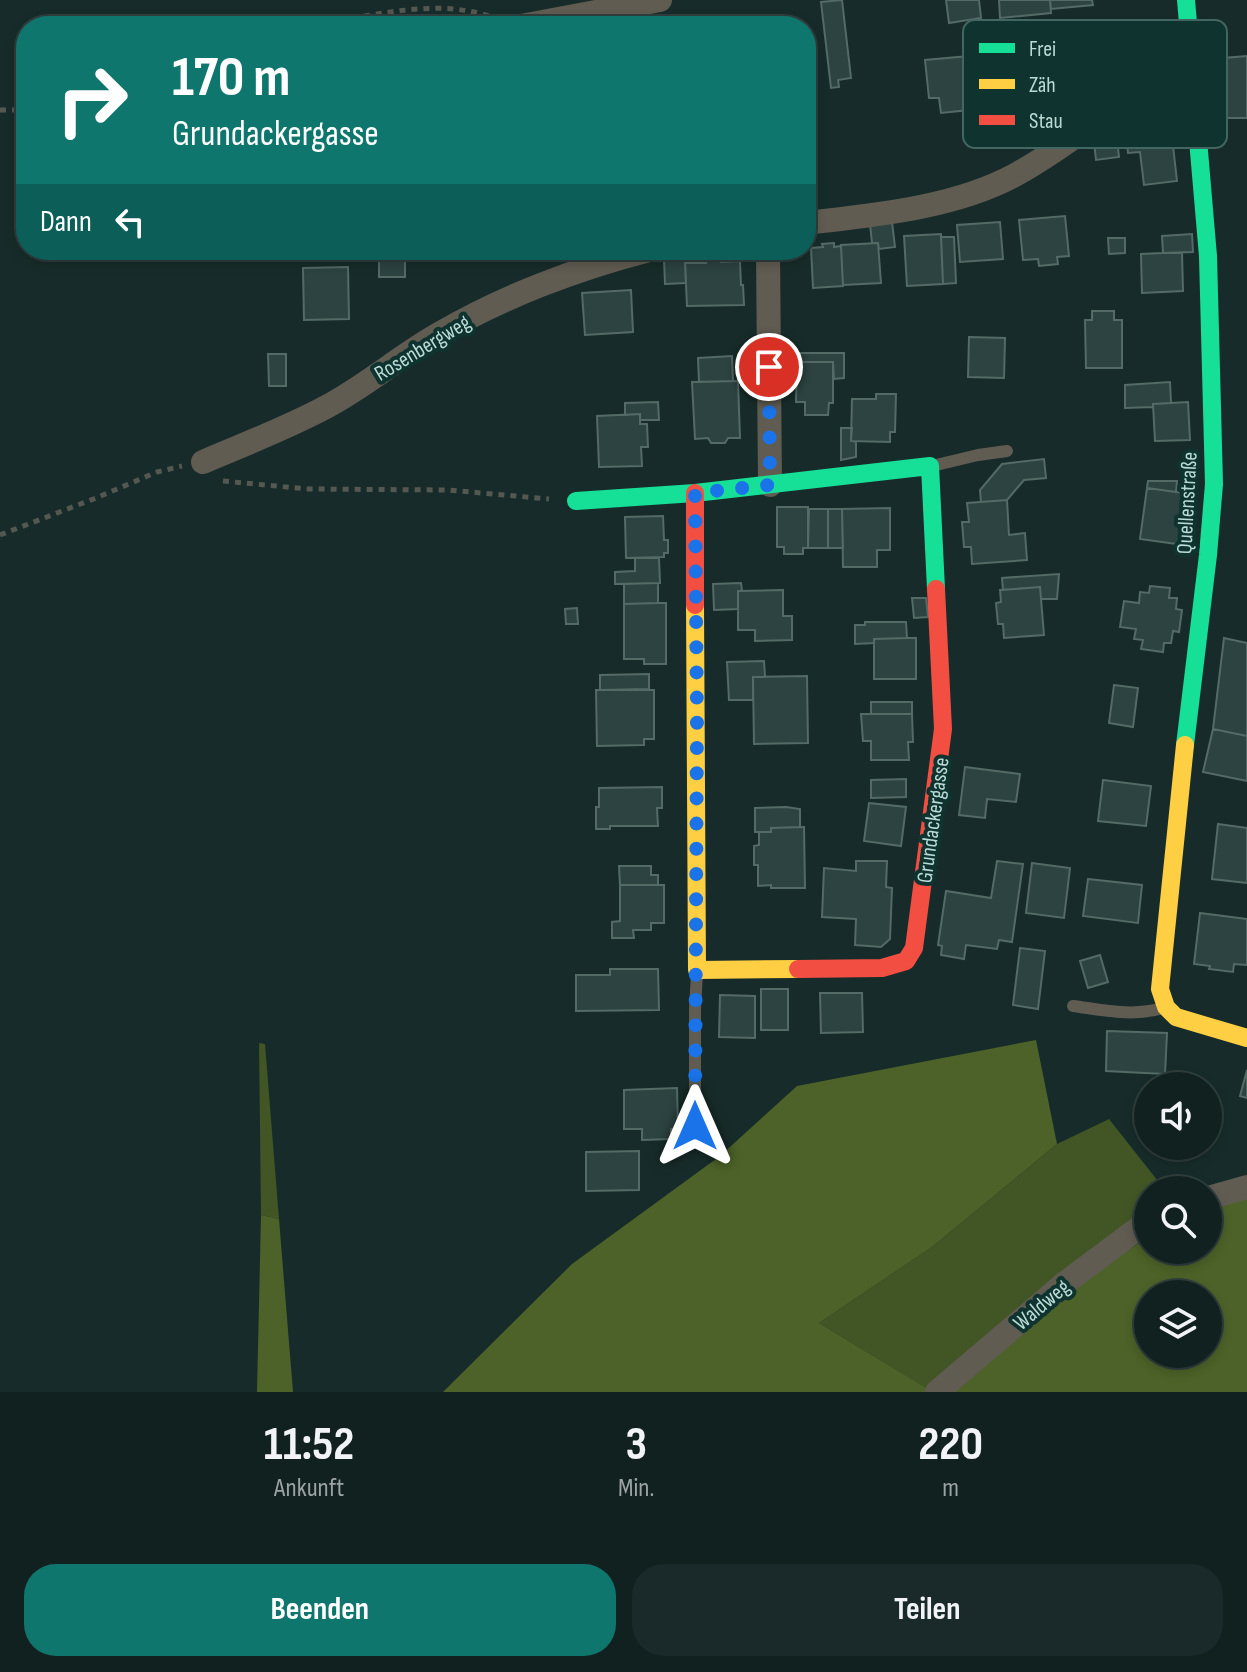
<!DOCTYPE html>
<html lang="de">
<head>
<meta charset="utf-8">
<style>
	body { margin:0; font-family:"Sofia Sans Condensed",sans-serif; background:#1a2929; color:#f1f3f6; height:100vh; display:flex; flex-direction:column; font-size:30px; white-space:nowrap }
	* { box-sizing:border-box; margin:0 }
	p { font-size:26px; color:#9ca3a5 }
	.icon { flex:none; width:44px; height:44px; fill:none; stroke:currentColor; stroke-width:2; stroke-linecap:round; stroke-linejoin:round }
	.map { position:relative; height:1392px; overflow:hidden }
	.drawer { display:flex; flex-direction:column; background:#112120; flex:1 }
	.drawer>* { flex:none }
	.hud { position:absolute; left:16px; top:16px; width:800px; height:244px; border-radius:32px; box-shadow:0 4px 12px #0003,0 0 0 2px #303e3e; background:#0f766e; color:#fff; overflow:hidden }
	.fabs { position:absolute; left:1134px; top:1072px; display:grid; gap:16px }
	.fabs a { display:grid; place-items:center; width:88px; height:88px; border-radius:50%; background:#112120; box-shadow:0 4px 12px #0003,0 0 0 2px #303e3e; font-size:40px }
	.pin { position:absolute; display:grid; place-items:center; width:68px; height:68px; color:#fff; margin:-34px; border:4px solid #fff; border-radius:50%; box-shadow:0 2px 8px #0007 }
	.me { position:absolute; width:88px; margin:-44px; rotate:0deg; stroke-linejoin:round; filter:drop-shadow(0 0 6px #0008) }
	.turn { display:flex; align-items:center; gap:28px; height:168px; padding:0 24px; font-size:36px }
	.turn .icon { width:104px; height:104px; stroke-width:2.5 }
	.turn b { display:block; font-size:56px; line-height:68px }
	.then { display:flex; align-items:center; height:76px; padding:0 24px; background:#0003; gap:16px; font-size:30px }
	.eta { display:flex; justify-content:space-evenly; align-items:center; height:136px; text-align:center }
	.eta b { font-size:48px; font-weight:700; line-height:56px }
	.cta { display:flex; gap:16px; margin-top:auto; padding:16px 24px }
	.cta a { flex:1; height:92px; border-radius:32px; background:#0f766e; color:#fff; font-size:32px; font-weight:700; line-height:92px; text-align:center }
	.cta a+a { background:#1a2929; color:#f1f3f6 }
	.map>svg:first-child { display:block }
	.green { fill:#415525 }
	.forest { fill:#4c6228; fill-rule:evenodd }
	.building { fill:#2c4341; stroke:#536a67; stroke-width:2 }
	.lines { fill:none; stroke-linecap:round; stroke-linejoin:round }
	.path { stroke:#545850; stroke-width:5; stroke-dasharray:6 6; stroke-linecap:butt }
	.lane { stroke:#605c52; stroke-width:12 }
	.street { stroke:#605c52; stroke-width:24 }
	.fast { stroke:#16e098; stroke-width:18 }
	.slow { stroke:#ffcf43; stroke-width:18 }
	.jam { stroke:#f24e42; stroke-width:18 }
	.route { stroke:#1a73e8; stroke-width:14; stroke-dasharray:0 25.2 }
	.labels { text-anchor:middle; stroke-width:8; stroke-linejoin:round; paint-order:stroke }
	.street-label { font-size:22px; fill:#b9dad5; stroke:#0f3430 }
	.key { fill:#0f3430; stroke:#426662; stroke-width:2 }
	.key-label { font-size:22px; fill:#b9dad5 }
</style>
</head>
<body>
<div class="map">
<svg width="1247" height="1392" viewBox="0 0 1247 1392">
	<rect width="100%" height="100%" fill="#172c2a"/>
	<!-- green -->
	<path class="green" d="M259,1043L265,1044L279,1219L261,1215Z
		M1109,1119L1165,1190H1148V1211L926,1388L819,1323L932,1247L1057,1144Z"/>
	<!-- forest -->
	<path class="forest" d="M1036,1040L1057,1144L932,1247L819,1323L933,1392H443L572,1264L720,1156L797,1086Z
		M1247,1197V1392H950L1096,1272L1148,1237V1250H1208V1208ZM1148,1294H1208V1354H1148Z
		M261,1215L279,1219L293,1392H257Z"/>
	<!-- building -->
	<path class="building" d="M842,0L851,78L838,80L839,87L831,88L821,2Z
		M946,0H979L981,18L949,23Z
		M999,0H1050L1051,13L1000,18Z
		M1050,0H1092L1093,5L1051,9Z
		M980,55L984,95L980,96L981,101L968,103L969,110L941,113L939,98H929L925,60Z
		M1247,56V118H1226L1223,58Z
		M1170,119L1177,181L1144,185L1140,152L1128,153L1125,124Z
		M1116,131L1119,157L1096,160L1094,142Z
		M1065,216L1069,256L1057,257L1058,264L1039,266L1038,259L1023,260L1019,220Z
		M892,222L895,247L879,249L878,243H872L870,224Z
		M1000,222L1003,259L960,262L957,225Z
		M941,234L943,284L907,286L904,236Z
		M1192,234L1193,252L1163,253L1162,236Z
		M941,237H954L956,283L943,284Z
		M1108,238H1125V253L1109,254Z
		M834,243V247L841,246L843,286L813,288L811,248L823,247L822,244Z
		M878,243L881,283L843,285L841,245Z
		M379,250H439V257L405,258V277H379Z
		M496,250H531V256L497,258Z
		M1163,253H1182L1183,291L1142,293L1141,254Z
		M721,256V262L740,261L741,285H743L744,305L687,306L685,263H706L705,257Z
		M685,258L686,283L665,284L664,259Z
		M348,267L349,319L304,320L303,268Z
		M631,290L633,332L585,335L582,293Z
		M1092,311H1114V320H1122V368H1086L1085,320H1092Z
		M969,337L1005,338L1004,378L968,377Z
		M800,353H844V378L834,379L833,362H800Z
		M268,354H286V386H269Z
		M732,356L733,381L699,382L698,358Z
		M797,362H833V403H829L828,415H805V402H796Z
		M738,381L740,438H728L725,443H711L708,438L695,439L692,382Z
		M1170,382L1171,403L1153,404V407L1125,408V385Z
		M876,394H896L895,432H890V442L851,441L852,399H876Z
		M658,402L659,420H640V414L625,415V403Z
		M1188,402L1190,440L1155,441L1153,404Z
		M640,414V424H647L648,447H641L642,466L599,467L597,416Z
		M841,428H852L851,441L856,442V457L841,460Z
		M1044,459L1046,478L1024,480L1007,500L981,502L980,490L1002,464Z
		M1148,481H1177L1176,492L1147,488Z
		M1147,488L1191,494L1184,545L1140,539Z
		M1007,500L1009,535L1025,533L1027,560L972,564L971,547H964L962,522H969L967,503Z
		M777,507H808V548H803V554H784V547H777Z
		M890,508V550H877V567H843L842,509Z
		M809,509H828V548H808Z
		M828,509H842L843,548H828Z
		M663,516L664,540H668V553H664V557L626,558L625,517Z
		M635,558H659L660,583L615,584V572L635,571Z
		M1059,574L1057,599H1041L1040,587L1003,590L1002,578Z
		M658,583V603L624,604V584Z
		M741,583L742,591H738V609L714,610L713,584Z
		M1150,586L1170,588L1169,598H1177L1176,609L1182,610L1179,632L1173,631L1171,643H1164L1163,652L1141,649L1143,640L1134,639L1136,629L1120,627L1124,601L1139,603L1140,592L1149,593Z
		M1040,587L1044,635L1004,638L1003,624H998L996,603L1001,602L1000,590Z
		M783,590V616H792V640L755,641V630H738V591Z
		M912,598H926L928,617L914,618Z
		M658,603H666V664H644V659H624V604Z
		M577,608L578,624H566L565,609Z
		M865,622H906L907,638L874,639V643L855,644V625H865Z
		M907,638H916V679H874V639Z
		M1224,638L1247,643V736L1213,729Z
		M764,661L765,677H753V700H729L727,662Z
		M649,674V689L600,690V675Z
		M807,676L808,743L754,744L753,677Z
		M1114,685L1138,688L1133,727L1109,723Z
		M596,690H654V739H644V745L597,746Z
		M871,702H912V714H871Z
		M861,714H912L913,742H908L909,760H871V741H863Z
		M1213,729L1247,736V781L1203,772Z
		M965,767L1020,774L1016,802L987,799L985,818L959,815Z
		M906,779V797L871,798V780Z
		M1103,780L1151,786L1146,826L1098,821Z
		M662,787V808H657L658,826H610V829H596V807H599V788Z
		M869,803L906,807L901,846L864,841Z
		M786,807L800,809V827L771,828V832H755V808Z
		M1218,824L1247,828V883L1212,879Z
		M804,827L805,888H771V885L758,886V865H754V846L759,845V832H771V828Z
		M856,861H887L886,887L892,888L890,939L881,947L855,945L856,919L822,917L824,868L856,871Z
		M997,861L1023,864L1012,942L999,940L997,949L966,945L964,959L941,955L942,946L938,945L946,891L991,898Z
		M1032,863L1070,868L1064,918L1026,913Z
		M619,866H651V875H658V885H620Z
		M1088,879L1142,885L1138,923L1083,916Z
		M620,885H664V923H651V930H633L634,938H612V922L620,921Z
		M1200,913L1247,919V965L1234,964L1233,972L1209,969L1210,966L1194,964Z
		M1020,948L1045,951L1038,1009L1013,1005Z
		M1100,955L1108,982L1088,988L1080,961Z
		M610,969H658L659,1010L576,1011V975H610Z
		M761,989H788V1030H761Z
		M820,993H862L863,1032L821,1033Z
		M720,995L755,996V1038L719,1037Z
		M1107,1031L1167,1033L1165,1074L1106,1071Z
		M1247,1070V1098L1240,1096Z
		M677,1088L678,1129H671V1139L642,1140V1129H624V1090Z
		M639,1151V1190L586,1191V1152Z"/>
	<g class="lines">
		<!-- path -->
		<path class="path" d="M352,18C403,10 450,0 500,20
			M0,110H26
			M223,481L308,489L448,490L549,499
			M0,535L96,498L157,472L182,466"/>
		<!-- lane -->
		<path class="lane" d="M932,466L978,455L1007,451
			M1073,1006C1103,1010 1133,1017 1163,1008
			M695,1126V1009L697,973"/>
		<!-- street -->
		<path class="street" d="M521,26L660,0
			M806,223C874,215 954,208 1015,175C1048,157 1078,135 1107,113C1137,91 1156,72 1192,65
			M768,250L770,485
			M203,462C245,444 287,428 326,407C366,386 400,356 439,334C502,297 578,268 649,250
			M1208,1198L1247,1187
			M937,1392L1065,1283L1148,1221"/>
		<!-- fast -->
		<path class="fast" d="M576,501L695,493L930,466L936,589
			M1185,745L1208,555L1214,484L1208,256L1186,0"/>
		<!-- slow -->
		<path class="slow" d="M695,605L697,970L798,969
			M1185,745L1160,989L1166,1007L1176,1017L1247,1038"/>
		<!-- jam -->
		<path class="jam" d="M695,493V605
			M798,969L882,968L906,961L914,948L943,729L936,589"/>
	</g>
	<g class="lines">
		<!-- route -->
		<path class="route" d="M695,1126L697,718L695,493L770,485L769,367"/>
	</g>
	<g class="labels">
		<!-- street labels -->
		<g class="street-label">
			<text transform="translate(422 347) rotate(-31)" y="8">Rosenbergweg</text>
			<text transform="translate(1186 503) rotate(-87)" y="8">Quellenstraße</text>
			<text transform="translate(932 820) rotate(-82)" y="8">Grundackergasse</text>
			<text transform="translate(1041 1304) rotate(-40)" y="8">Waldweg</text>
		</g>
	</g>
	<!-- legend -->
	<rect x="963" y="20" width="264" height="128" rx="12" class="key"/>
	<rect x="979" y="43" width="36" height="10" fill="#16e098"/>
	<rect x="979" y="79" width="36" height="10" fill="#ffcf43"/>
	<rect x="979" y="115" width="36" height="10" fill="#f24e42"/>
	<g class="key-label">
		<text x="1029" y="56">Frei</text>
		<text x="1029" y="92">Zäh</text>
		<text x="1029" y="128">Stau</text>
	</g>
</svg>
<div class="fabs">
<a><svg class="icon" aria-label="sound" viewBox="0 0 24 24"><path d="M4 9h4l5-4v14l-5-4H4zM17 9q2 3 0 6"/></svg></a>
<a><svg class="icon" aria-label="search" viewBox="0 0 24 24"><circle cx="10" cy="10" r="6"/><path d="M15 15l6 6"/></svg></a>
<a><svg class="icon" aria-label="layers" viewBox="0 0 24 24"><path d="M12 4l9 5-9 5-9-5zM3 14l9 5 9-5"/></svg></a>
</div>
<div class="pin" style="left:769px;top:367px;background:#d93025"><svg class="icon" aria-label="arrive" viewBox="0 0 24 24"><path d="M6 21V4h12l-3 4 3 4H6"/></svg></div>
<svg class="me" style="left:695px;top:1126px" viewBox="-20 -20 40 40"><path d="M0-17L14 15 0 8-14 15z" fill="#1a73e8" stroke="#fff" stroke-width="4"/></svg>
<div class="hud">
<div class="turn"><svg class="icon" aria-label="right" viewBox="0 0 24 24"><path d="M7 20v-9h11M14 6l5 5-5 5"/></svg><div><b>170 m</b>Grundackergasse</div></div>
<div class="then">Dann<svg class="icon" aria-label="left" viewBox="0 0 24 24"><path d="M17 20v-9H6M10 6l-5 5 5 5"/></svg></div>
</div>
</div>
<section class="drawer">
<div class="eta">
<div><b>11:52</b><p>Ankunft</p></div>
<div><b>3</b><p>Min.</p></div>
<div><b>220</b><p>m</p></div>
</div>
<div class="cta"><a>Beenden</a><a>Teilen</a></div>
</section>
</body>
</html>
